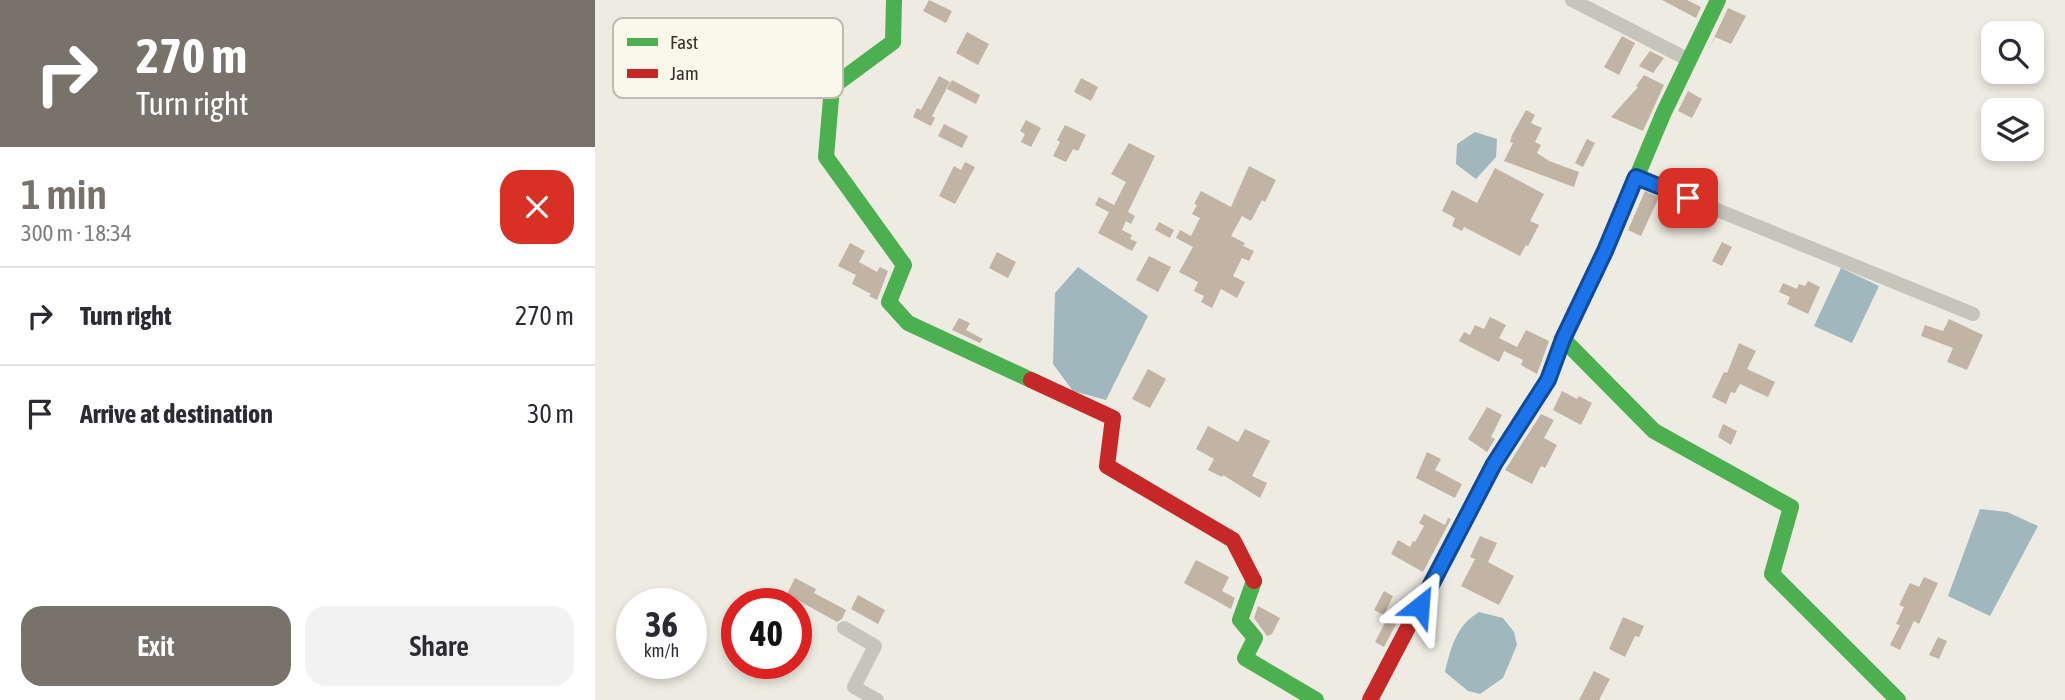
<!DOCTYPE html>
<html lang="en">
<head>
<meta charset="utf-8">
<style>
	body { margin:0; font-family:"Asap Condensed",sans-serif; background:#f2f2f3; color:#2b2b33; height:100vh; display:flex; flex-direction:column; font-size:26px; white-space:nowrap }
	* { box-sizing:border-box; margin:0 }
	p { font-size:23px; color:#7c7c81 }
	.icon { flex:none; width:38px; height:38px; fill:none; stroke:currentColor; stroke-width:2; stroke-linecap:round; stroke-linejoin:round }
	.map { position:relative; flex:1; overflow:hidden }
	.side { display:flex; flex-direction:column; background:#fff; width:595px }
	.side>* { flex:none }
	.banner { background:#78736a; color:#fff; overflow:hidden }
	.controls { position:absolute; left:1386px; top:21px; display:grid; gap:14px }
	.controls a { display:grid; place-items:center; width:63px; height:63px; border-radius:14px; background:#fff; box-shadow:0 4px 10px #0003; font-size:35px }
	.speed { position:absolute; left:21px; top:588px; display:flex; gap:14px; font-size:35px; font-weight:700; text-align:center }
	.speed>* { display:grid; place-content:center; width:91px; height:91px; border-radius:50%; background:#fff; box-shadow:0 4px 10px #0003; line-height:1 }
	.speed small { font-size:18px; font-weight:400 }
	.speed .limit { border:10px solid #d22; background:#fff; color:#111 }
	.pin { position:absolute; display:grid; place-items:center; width:60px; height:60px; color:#fff; margin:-30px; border-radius:14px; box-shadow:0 4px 10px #0006 }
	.me { position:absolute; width:77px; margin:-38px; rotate:28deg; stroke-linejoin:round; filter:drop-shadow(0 0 5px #0008) }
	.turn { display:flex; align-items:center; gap:24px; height:147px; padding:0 21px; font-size:32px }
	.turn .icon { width:91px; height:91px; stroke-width:2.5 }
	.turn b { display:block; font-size:49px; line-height:60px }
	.round { display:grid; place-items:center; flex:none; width:74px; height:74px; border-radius:21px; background:#f2f2f3 }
	.head { display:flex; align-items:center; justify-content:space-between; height:119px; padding:0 21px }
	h1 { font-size:42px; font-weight:600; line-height:52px; color:#78736a }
	.primary-button { display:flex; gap:14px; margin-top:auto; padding:14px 21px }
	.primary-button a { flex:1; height:80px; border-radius:21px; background:#78736a; color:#fff; font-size:28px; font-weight:600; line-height:80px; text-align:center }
	.primary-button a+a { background:#f2f2f3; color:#2b2b33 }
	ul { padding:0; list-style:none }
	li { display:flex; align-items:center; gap:21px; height:98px; padding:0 21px; border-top:2px solid #e1e1e2 }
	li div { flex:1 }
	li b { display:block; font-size:26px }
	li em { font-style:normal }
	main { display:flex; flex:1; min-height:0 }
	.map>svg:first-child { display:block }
	.water { fill:#a0b7be }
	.building { fill:#c1b4a4 }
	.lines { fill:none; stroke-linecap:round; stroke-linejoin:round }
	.street { stroke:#c7c4bc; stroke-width:14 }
	.fast { stroke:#4caf50; stroke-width:16 }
	.jam { stroke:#c62828; stroke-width:16 }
	.route-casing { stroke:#114b97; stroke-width:18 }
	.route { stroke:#1a73e8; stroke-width:12 }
	.key { fill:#faf7eb; stroke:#c0bcb1; stroke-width:2 }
	.key-label { font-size:19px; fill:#38322a }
</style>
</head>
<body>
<main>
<section class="side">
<div class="banner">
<div class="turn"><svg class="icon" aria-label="right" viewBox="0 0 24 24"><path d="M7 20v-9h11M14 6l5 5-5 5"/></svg><div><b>270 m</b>Turn right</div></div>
</div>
<div class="head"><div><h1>1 min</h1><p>300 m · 18:34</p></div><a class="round" style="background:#d93025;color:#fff"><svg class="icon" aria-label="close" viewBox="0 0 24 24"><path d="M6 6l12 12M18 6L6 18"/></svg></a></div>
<ul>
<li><svg class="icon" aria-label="right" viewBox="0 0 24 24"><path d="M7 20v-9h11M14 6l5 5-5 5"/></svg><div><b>Turn right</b></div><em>270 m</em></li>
<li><svg class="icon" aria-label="arrive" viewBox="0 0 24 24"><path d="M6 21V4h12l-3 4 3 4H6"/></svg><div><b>Arrive at destination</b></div><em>30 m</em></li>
</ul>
<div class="primary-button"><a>Exit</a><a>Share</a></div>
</section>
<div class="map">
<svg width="1470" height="700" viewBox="0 0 1470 700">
	<rect width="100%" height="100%" fill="#eeebe2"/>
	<!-- water -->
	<path class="water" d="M880,132L902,139L901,157L881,179L861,164L862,144Z
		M483,267L553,316L511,400L478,391L458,364L460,293Z
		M1246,268L1284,286L1257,343L1219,326Z
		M1385,509L1412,512L1443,526L1395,616L1353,596Z
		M884,612L908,618L919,632L922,645L908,678L885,694L873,691L850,672C856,647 861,626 884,612Z"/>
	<!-- building -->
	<path class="building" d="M334,0L357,11L351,23L328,11Z
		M1067,0H1092L1106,7L1101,18Z
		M1133,8L1151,16L1136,44L1120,37L1112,53Z
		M372,32L394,44L383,65L361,53Z
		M1027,36L1040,43L1024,75L1009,67Z
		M1055,51L1069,58L1058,73L1044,66Z
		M1049,75L1069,85L1048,131L1016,117L1043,87L1041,86Z
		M344,76L355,82L337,116L340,118L336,126L318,117L322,108L326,110Z
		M486,78L503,87L496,101L479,92Z
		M357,80L385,95L381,104L352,89Z
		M1093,91L1107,99L1097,118L1083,111Z
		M931,110L940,115L936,123L947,128L940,142L946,145L942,153L954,161L984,172L979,187L909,161L918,143L915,142L917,135Z
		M431,120L446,128L436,147L426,142L430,134L425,131Z
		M349,124L373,136L367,148L343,136Z
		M470,125L491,135L483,151L478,149L471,162L458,156L465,142L462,140Z
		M992,139L1000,143L988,167L980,163Z
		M534,143L560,156L533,212L540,216L536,224L531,221L527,230L537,235L535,239L542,242L537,251L503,233L514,212L500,205L504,197L519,205L531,182L516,174Z
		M370,162L380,167L360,204L344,196L359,166L366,170Z
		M654,166L681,180L670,202L667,200L656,221L647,216L636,236L650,243L648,246L659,251L654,261L647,258L638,276L650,282L642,298L626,289L617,308L606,302L609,296L599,291L603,282L584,272L598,247L581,238L585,230L596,236L605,218L597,214L602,205L599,204L606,191L636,207Z
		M900,168L949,194L935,221L944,225L933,246L931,245L925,256L869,227L867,231L857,226L860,218L847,211L857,190L882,203Z
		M1050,191L1064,197L1046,236L1033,230Z
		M564,222L579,230L575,238L560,230Z
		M1127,242L1137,247L1127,266L1117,261Z
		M255,243L270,251L264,262L282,272L285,267L293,271L282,300L274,296L276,294L257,284L261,275L243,266Z
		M402,252L421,262L413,278L394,268Z
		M554,256L576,267L563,292L541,280Z
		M1213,281L1225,287L1213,314L1192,304L1195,297L1184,292L1188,283L1202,289L1204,284L1210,286Z
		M895,317L911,325L904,338L922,347L931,330L954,341L942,374L926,365L928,360L909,351L904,362L864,341L869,332L875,335L880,325L889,329Z
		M364,318L375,323L371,330L388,339L385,343L357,330Z
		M1354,319L1388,335L1372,370L1352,362L1358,348L1326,336L1330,325L1348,331Z
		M1144,343L1161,351L1152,369L1180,382L1173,397L1145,384L1140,393L1136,392L1131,404L1117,397L1129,372L1132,373Z
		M553,369L571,379L555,408L537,399Z
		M967,391L982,399L984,396L997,403L986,425L958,410Z
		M892,407L907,415L896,437L900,439L892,452L873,439Z
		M946,414L959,420L949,438L962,445L950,468L946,466L937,484L910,470Z
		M1128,424L1142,431L1136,445L1123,437Z
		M613,426L643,442L650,429L675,441L657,476L672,483L665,498L628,475L627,477L613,470L619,459L601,449Z
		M832,452L846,459L840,470L867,484L860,498L821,478Z
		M829,514L850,525L853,518L856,519L828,572L796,554L803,540L815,547L818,541L820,542L829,526L824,523Z
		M885,536L902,543L893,562L919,576L904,605L866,586L880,559L875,557Z
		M601,560L634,577L627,591L640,598L636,609L589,583Z
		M1329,577L1343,583L1324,624L1319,621L1305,650L1295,645L1305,625L1301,624L1309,607L1304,605L1315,583L1324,587Z
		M200,578L221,589L219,593L251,610L247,619L242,622L192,594Z
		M789,591L798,596L789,615L779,610Z
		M263,595L290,610L283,624L256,609Z
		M663,606L685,618L677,634L672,636L659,618Z
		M1028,617L1049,626L1044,637L1040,636L1030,657L1014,649Z
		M792,619L801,624L789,647L780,642Z
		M1343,637L1352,641L1344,659L1334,655Z
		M999,671L1015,679L1004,700H984Z"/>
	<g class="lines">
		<!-- street -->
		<path class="street" d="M977,0L1094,60
			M1041,177L1378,314
			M249,628L280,646L259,687L282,700"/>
		<!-- fast -->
		<path class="fast" d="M299,0L298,42L237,87L231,157L309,265L294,302L313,323L436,380
			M968,339L1059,431L1196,507L1177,574L1303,700
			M886,488L899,464L953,380L968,339L1010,252L1069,112L1123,0
			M659,581L645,620L660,638L650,658L721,700"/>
		<!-- jam -->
		<path class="jam" d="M436,380L518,418L512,466L638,540L659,581
			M775,700L886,488"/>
	</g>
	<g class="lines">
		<!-- route casing -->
		<g class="route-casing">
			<path id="route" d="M825,606L899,464L953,380L968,339L1010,251L1041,177L1093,198"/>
		</g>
		<!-- route -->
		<use href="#route" class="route"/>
	</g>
	<!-- legend -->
	<rect x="18" y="18" width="230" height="80" rx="10" class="key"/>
	<rect x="32" y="38" width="31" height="8" fill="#4caf50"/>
	<rect x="32" y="69" width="31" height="9" fill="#c62828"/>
	<g class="key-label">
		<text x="75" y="49">Fast</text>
		<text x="75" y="80">Jam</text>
	</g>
</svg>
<div class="controls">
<a><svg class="icon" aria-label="search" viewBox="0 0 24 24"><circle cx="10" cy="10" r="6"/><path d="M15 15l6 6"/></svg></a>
<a><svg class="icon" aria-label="layers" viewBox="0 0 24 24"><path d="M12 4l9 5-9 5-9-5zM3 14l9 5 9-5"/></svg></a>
</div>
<div class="speed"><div>36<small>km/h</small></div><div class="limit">40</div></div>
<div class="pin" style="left:1093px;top:198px;background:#d93025"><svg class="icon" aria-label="arrive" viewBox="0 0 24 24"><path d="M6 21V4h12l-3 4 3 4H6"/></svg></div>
<svg class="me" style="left:825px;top:606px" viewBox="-20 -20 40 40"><path d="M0-17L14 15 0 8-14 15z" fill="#1a73e8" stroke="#fff" stroke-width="4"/></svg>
</div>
</main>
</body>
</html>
